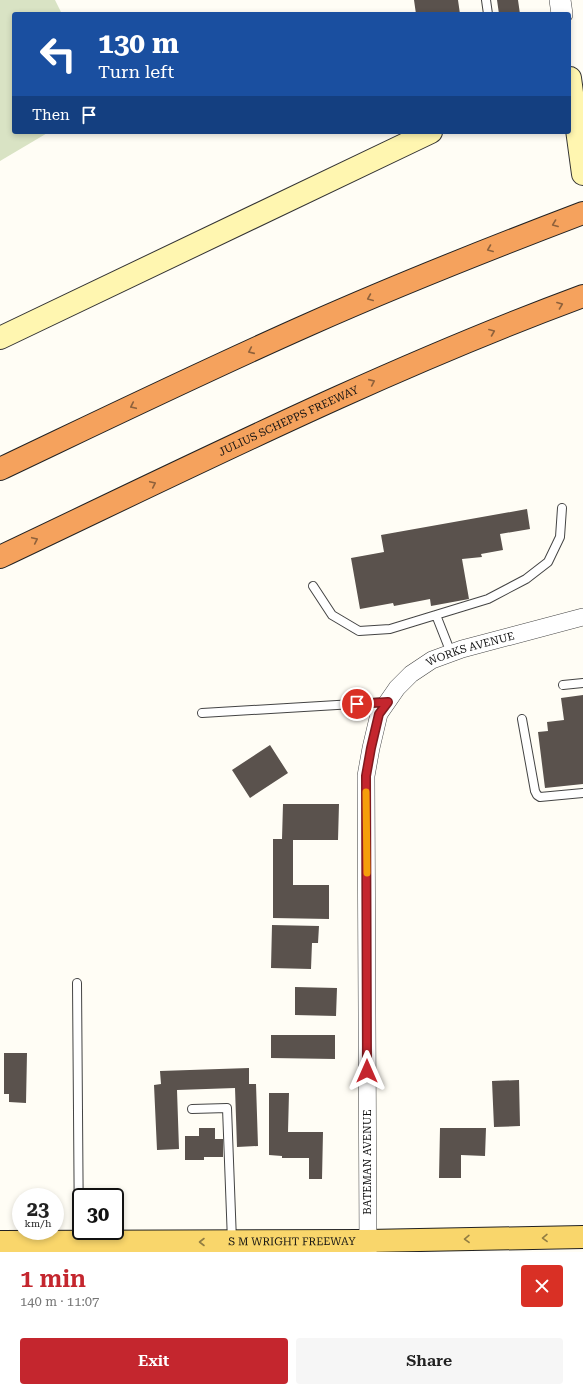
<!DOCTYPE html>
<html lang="en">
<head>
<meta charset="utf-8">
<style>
	body { margin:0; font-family:"Roboto Serif",serif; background:#f6f6f6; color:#222; height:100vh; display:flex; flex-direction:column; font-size:15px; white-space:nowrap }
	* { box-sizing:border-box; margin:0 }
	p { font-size:13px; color:#767676 }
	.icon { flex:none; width:22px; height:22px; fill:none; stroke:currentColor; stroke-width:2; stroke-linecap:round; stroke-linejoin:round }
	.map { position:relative; height:1252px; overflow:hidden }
	.panel { display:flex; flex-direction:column; background:#fff; flex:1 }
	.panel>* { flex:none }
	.guide { position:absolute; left:12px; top:12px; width:559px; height:122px; border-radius:4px; box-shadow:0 2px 6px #0003; background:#1a4fa0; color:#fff; overflow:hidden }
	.speed { position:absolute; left:12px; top:1188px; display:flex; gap:8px; font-size:20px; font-weight:700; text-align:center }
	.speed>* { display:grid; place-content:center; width:52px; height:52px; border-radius:50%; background:#fff; box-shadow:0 2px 6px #0003; line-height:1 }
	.speed small { font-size:10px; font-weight:400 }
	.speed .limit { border:2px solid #111; border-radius:6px; background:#fff; color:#111 }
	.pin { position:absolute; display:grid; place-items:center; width:34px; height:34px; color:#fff; margin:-17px; border:2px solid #fff; border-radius:50%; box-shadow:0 1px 4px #0007 }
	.me { position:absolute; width:44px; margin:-22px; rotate:0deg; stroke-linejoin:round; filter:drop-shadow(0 0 3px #0008) }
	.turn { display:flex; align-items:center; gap:14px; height:84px; padding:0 20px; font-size:18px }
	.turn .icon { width:52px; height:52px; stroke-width:2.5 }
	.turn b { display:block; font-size:28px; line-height:34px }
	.then { display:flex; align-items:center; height:38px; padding:0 20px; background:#0003; gap:8px; font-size:15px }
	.round { display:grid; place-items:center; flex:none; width:42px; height:42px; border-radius:4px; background:#f6f6f6 }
	.summary { display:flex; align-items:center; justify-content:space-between; height:68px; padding:0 20px }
	h1 { font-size:24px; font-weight:600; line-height:30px; color:#c4262e }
	.button { display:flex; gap:8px; margin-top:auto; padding:8px 20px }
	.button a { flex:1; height:46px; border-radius:4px; background:#c4262e; color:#fff; font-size:16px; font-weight:600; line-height:46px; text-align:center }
	.button a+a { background:#f6f6f6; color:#222 }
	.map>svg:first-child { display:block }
	.cemetery { fill:#d9e3c4 }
	.building { fill:#5a524d }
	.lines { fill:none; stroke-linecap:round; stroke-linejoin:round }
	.service-casing { stroke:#444; stroke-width:10 }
	.minor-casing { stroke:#444; stroke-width:18 }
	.tertiary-casing { stroke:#444; stroke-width:22 }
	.secondary-casing { stroke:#333; stroke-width:24 }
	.primary-casing { stroke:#222; stroke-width:24 }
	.motorway-casing { stroke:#222; stroke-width:24 }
	.service { stroke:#fff; stroke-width:8 }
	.minor { stroke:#fff; stroke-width:17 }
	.tertiary { stroke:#fff; stroke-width:21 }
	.secondary { stroke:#fff6b0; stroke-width:22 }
	.primary { stroke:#f9d66b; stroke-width:22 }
	.motorway { stroke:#f5a25d; stroke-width:22 }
	.oneway { stroke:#8e613b }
	.oneway2 { stroke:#917d42 }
	.route-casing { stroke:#7f191e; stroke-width:10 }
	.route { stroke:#c4262e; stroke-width:7 }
	.slow { stroke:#f59e0b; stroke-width:7 }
	.labels { text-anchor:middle; stroke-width:4; stroke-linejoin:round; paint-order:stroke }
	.street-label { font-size:11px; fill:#111; stroke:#fff }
</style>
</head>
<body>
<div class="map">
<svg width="583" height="1252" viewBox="0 0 583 1252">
	<rect width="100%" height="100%" fill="#fffdf5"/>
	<!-- cemetery -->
	<path class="cemetery" d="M0,0H55L62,14H14V132H49L0,161Z"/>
	<!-- building -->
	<path class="building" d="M414,0H458L460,14H416Z
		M497,0H518L520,14H499Z
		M527,509L530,529L500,534L503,550L481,554L482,557L462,559L469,599L431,606L430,599L394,606L393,603L360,609L351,558L384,552L381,535Z
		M583,695V784L545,788L538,732L548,731L547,722L564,720L561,698Z
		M270,745L288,773L250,798L232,770Z
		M283,804H339L338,840H293V885H329V919L273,918V839H282Z
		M272,925L319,926L318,943H312L311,969L271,968Z
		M295,987L337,988L336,1016L295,1015Z
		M271,1035H335V1059L271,1058Z
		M4,1053H27L26,1103L9,1102V1094H4Z
		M249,1068V1084H256L258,1146L237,1147L235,1088L177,1090L179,1149L157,1150L154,1085L161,1084L160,1071Z
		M519,1080L520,1126L494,1127L492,1081Z
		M269,1093H289L288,1132H323L322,1179H309V1158H282V1156L269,1155Z
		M199,1128H215V1139H223V1157H204V1160H185V1136H199Z
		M440,1128H486L485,1156L461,1155V1178H439Z"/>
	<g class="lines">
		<!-- service casing -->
		<g class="service-casing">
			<path id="service" d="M486,0L488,14
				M313,586L332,615L359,631L390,629L488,599L526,579L548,562L560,537L562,508
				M436,615L451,653
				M563,685L583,683
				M202,713L387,702
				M522,719L535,791L537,795L540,797L583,793
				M77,983L79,1241
				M192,1109L227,1108L232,1241"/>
		</g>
		<!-- minor casing -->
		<g class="minor-casing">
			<g id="minor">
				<path id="s1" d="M368,1252L366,776L371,748L379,714L397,688L411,674L432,660L462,649L583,617"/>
			</g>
		</g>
		<!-- tertiary casing -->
		<g class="tertiary-casing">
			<path id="tertiary" d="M560,0L562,14"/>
		</g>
		<!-- secondary casing -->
		<g class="secondary-casing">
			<path id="secondary" d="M570,78L583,174
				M0,338L431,132"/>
		</g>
		<!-- primary casing -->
		<g class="primary-casing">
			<g id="primary">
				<path id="s2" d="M0,1242L367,1241L583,1237"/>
			</g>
		</g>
		<!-- motorway casing -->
		<g class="motorway-casing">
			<g id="motorway">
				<path d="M0,469C103,420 206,370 310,324C400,284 491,248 583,213"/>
				<path id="s3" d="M0,557C192,466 383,370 583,296"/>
			</g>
		</g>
		<!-- service -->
		<use href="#service" class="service"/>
		<!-- minor -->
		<use href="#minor" class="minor"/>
		<!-- tertiary -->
		<use href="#tertiary" class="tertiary"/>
		<!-- secondary -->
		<use href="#secondary" class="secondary"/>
		<!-- primary -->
		<use href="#primary" class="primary"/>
		<!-- motorway -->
		<use href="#motorway" class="motorway"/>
	</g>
	<!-- one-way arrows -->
	<defs><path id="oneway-chevron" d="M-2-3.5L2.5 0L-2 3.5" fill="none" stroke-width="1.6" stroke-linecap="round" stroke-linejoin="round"/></defs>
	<g class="oneway">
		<use href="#oneway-chevron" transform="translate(555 224) rotate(159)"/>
		<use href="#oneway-chevron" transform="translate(490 249) rotate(158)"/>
		<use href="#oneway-chevron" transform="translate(370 298) rotate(157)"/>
		<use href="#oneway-chevron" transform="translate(560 305) rotate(-21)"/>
		<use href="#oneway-chevron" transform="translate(492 332) rotate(-22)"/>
		<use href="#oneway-chevron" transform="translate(251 351) rotate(156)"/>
		<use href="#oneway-chevron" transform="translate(372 382) rotate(-24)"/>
		<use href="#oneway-chevron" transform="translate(133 406) rotate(155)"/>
		<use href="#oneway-chevron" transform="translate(153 484) rotate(-25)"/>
		<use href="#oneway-chevron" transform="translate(35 540) rotate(-25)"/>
	</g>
	<g class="oneway2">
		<use href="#oneway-chevron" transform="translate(545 1238) rotate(179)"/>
		<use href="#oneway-chevron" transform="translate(467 1239) rotate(179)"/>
		<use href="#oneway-chevron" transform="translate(202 1242) rotate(180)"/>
	</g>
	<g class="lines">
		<!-- route casing -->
		<g class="route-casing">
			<path id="route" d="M357,704L388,702L379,714L371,748L366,776L367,1071"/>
		</g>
		<!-- route -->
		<use href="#route" class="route"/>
		<!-- slow -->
		<path class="slow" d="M366,792L367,873"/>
	</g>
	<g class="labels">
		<!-- street labels -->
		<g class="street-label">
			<text dy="4" stroke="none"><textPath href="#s3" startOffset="319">JULIUS SCHEPPS FREEWAY</textPath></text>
			<text dy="4" stroke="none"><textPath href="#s1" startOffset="656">WORKS AVENUE</textPath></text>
			<text transform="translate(367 1162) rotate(-90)" y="4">BATEMAN AVENUE</text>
			<text dy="4" stroke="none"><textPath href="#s2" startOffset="292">S M WRIGHT FREEWAY</textPath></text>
		</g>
	</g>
</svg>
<div class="speed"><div>23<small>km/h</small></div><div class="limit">30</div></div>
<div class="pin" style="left:357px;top:704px;background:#d93025"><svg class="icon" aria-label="arrive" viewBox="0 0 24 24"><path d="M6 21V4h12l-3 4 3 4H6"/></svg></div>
<svg class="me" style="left:367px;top:1071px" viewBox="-20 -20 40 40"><path d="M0-17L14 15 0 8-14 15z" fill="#c4262e" stroke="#fff" stroke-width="4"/></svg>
<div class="guide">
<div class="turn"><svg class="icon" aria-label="left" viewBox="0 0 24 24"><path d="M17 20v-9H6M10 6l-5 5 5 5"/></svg><div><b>130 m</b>Turn left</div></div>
<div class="then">Then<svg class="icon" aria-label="arrive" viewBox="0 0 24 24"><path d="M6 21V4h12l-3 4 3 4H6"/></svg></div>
</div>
</div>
<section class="panel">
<div class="summary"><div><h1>1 min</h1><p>140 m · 11:07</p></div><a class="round" style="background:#d93025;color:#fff"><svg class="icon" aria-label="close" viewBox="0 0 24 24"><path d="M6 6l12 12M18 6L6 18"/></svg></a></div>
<div class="button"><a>Exit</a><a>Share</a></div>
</section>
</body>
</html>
